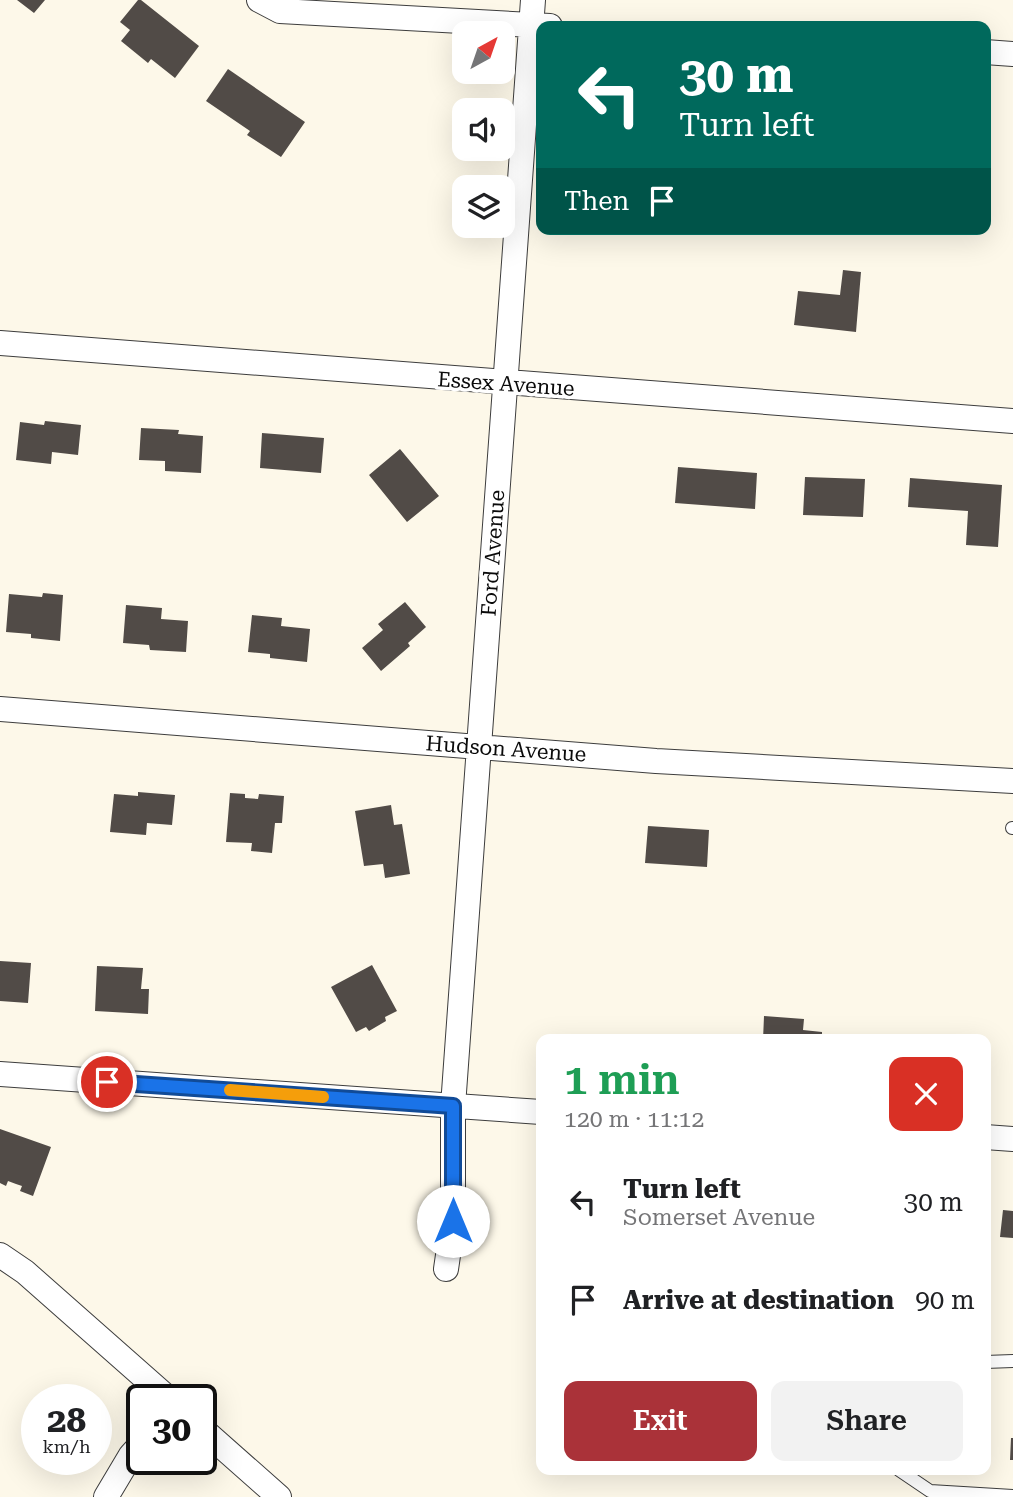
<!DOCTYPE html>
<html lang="en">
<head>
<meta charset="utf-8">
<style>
	body { margin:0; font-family:"Roboto Serif",serif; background:#f2f2f2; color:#202124; height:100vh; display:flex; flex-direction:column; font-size:26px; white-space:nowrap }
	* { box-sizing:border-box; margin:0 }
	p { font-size:23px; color:#757577 }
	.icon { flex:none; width:38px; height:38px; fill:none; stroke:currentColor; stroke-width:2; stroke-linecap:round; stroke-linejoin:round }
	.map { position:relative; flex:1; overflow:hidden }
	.panel { position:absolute; left:536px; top:1034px; width:455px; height:441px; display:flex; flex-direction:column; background:#fff; border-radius:14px; box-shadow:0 7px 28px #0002 }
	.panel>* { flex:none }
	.top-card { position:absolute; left:536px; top:21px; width:455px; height:214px; border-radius:14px; box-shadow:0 7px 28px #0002; background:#00695c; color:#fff; overflow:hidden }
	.needle { width:46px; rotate:40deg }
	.controls { position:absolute; left:452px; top:21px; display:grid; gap:14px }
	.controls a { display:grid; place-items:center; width:63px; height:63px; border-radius:14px; background:#fff; box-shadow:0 7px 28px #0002; font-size:35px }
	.speed { position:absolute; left:21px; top:1384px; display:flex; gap:14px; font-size:35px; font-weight:700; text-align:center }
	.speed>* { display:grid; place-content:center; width:91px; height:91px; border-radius:50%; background:#fff; box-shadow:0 7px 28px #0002; line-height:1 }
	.speed small { font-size:18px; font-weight:400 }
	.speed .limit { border:4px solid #111; border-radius:10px; background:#fff; color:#111 }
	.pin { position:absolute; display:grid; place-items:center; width:60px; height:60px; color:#fff; margin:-30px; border:4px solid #fff; border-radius:50%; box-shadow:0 2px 7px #0007 }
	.me { position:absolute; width:77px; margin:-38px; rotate:0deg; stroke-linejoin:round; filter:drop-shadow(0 0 5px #0008) }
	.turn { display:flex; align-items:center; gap:24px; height:147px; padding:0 28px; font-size:32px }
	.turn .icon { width:91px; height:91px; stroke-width:2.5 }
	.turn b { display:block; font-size:49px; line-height:60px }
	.then { display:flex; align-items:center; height:66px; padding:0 28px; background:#0003; gap:14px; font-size:26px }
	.round { display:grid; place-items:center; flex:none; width:74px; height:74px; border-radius:14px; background:#f2f2f2 }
	.overview { display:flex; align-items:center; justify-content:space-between; height:119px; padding:0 28px }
	h1 { font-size:42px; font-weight:600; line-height:52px; color:#1e9e55 }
	.button { display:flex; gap:14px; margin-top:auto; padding:14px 28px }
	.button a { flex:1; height:80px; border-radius:14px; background:#aa3239; color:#fff; font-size:28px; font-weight:600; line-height:80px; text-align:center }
	.button a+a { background:#f2f2f2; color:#202124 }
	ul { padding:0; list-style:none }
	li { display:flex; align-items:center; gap:21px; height:98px; padding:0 28px }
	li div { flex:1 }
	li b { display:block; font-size:26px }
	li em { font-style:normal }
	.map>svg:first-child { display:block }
	.building { fill:#514b47 }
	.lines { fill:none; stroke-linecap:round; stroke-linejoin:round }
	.lane-casing { stroke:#3d3d3d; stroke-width:14 }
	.street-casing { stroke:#3d3d3d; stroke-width:26 }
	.lane { stroke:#fff; stroke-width:12 }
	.street { stroke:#fff; stroke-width:24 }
	.route-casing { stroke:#114b97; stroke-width:18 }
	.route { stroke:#1a73e8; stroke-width:12 }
	.slow { stroke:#f59e0b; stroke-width:12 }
	.labels { text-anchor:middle; stroke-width:7; stroke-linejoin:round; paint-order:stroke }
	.street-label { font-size:21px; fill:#0a0a0a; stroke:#fff }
</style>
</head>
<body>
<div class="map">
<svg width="1013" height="1497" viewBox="0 0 1013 1497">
	<rect width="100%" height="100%" fill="#fdf8e9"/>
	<!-- building -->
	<path class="building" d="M17,0H45L34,13Z
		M138,0H141L199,46L175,78L151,59L148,63L121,41L130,30L120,22Z
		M228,69L305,122L281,157L247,135L250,131L206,101Z
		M843,270L861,272L856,332L794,325L798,291L840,295Z
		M45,421L81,425L78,455L52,452L51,464L16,460L20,422L44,425Z
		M141,428L179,430L178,434L203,436L201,473L165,471V461L139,460Z
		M262,433L324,438L321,473L260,468Z
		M400,449L439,496L407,522L369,475Z
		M678,467L757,473L755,509L675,503Z
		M805,477L865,479L863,517L803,515Z
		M910,478L1002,485L998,547L966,545L968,511L908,507Z
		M43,593L63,595L60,641L31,638V634L6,632L9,594L42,597Z
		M405,602L426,627L408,643L410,646L381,671L362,648L383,630L378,624Z
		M126,605L162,608L161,619L188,621L186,652L150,650L149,645L123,643Z
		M252,615L282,618L281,626L310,629L307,662L270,658V654L248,652Z
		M138,792L175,795L172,825L147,823L146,835L110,832L114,794L138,796Z
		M230,793L245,794V798L258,799L259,794L284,796L282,823H275L272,853L251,851L252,843L226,842Z
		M391,805L394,825L402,824L410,874L385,878L383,864L364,866L355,811Z
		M648,826L709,830L707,867L645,863Z
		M0,961L31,963L28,1003L0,1001Z
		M372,965L397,1011L385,1017L386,1021L369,1031L366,1027L356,1032L331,987Z
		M97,966L143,968L141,989H149L148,1014L95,1011Z
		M764,1016L804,1019L803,1030L822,1032V1040H763Z
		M0,1129L51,1147L33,1196L20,1191L22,1186L16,1184L8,1181L6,1186L0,1183Z
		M1003,1210L1013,1211V1238L1000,1237Z
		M1011,1438H1013V1460H1010Z"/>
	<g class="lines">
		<!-- lane casing -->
		<g class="lane-casing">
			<path id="lane" d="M1012,828H1013
				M985,1362L1013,1361
				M899,1470L930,1491L1013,1496"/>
		</g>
		<!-- street casing -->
		<g class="street-casing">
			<path id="street" d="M259,0L280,11L550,26
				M985,52L1013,54
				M0,343L1013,421
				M0,709L656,761L1013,781
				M0,1074L541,1112
				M985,1137L1013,1139
				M0,1255L25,1272L170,1400
				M446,1269L453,1221V1106L533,0
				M201,1428L279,1497
				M106,1497L131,1455L142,1443"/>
		</g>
		<!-- lane -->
		<use href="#lane" class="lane"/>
		<!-- street -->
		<use href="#street" class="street"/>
	</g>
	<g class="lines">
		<!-- route casing -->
		<g class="route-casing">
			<path id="route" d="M107,1082L453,1106V1221"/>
		</g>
		<!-- route -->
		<use href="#route" class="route"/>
		<!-- slow -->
		<path class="slow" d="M230,1090L323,1097"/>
	</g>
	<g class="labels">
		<!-- street labels -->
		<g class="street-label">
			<text transform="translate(506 384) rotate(4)" y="7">Essex Avenue</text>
			<text transform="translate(493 553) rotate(-86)" y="7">Ford Avenue</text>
			<text transform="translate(506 749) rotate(4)" y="7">Hudson Avenue</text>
		</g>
	</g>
</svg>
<div class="controls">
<a><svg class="needle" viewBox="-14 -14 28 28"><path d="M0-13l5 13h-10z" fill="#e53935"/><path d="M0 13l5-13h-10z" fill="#757577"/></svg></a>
<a><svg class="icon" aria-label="sound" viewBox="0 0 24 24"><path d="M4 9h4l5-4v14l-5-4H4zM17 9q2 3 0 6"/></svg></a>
<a><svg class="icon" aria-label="layers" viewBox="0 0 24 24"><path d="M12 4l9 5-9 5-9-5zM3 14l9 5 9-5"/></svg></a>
</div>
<div class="speed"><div>28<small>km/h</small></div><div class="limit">30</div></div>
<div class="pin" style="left:107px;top:1082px;background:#d93025"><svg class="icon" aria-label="arrive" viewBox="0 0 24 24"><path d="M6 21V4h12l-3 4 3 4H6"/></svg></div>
<svg class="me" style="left:453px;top:1221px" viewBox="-20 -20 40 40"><circle r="19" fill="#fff"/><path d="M0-13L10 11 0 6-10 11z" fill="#1a73e8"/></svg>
<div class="top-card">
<div class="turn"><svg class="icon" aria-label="left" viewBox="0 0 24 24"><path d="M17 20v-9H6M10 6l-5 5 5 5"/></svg><div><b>30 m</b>Turn left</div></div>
<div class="then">Then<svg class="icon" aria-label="arrive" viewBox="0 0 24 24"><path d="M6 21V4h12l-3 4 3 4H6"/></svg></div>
</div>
<section class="panel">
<div class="overview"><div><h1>1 min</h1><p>120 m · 11:12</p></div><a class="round" style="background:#d93025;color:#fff"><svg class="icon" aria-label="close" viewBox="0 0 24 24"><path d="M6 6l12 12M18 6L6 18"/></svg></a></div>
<ul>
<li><svg class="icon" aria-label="left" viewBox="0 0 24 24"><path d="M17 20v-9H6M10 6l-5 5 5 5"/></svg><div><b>Turn left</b><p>Somerset Avenue</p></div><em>30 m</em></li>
<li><svg class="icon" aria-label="arrive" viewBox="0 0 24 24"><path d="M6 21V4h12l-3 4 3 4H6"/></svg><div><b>Arrive at destination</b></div><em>90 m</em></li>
</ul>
<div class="button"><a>Exit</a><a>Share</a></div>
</section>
</div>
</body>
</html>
